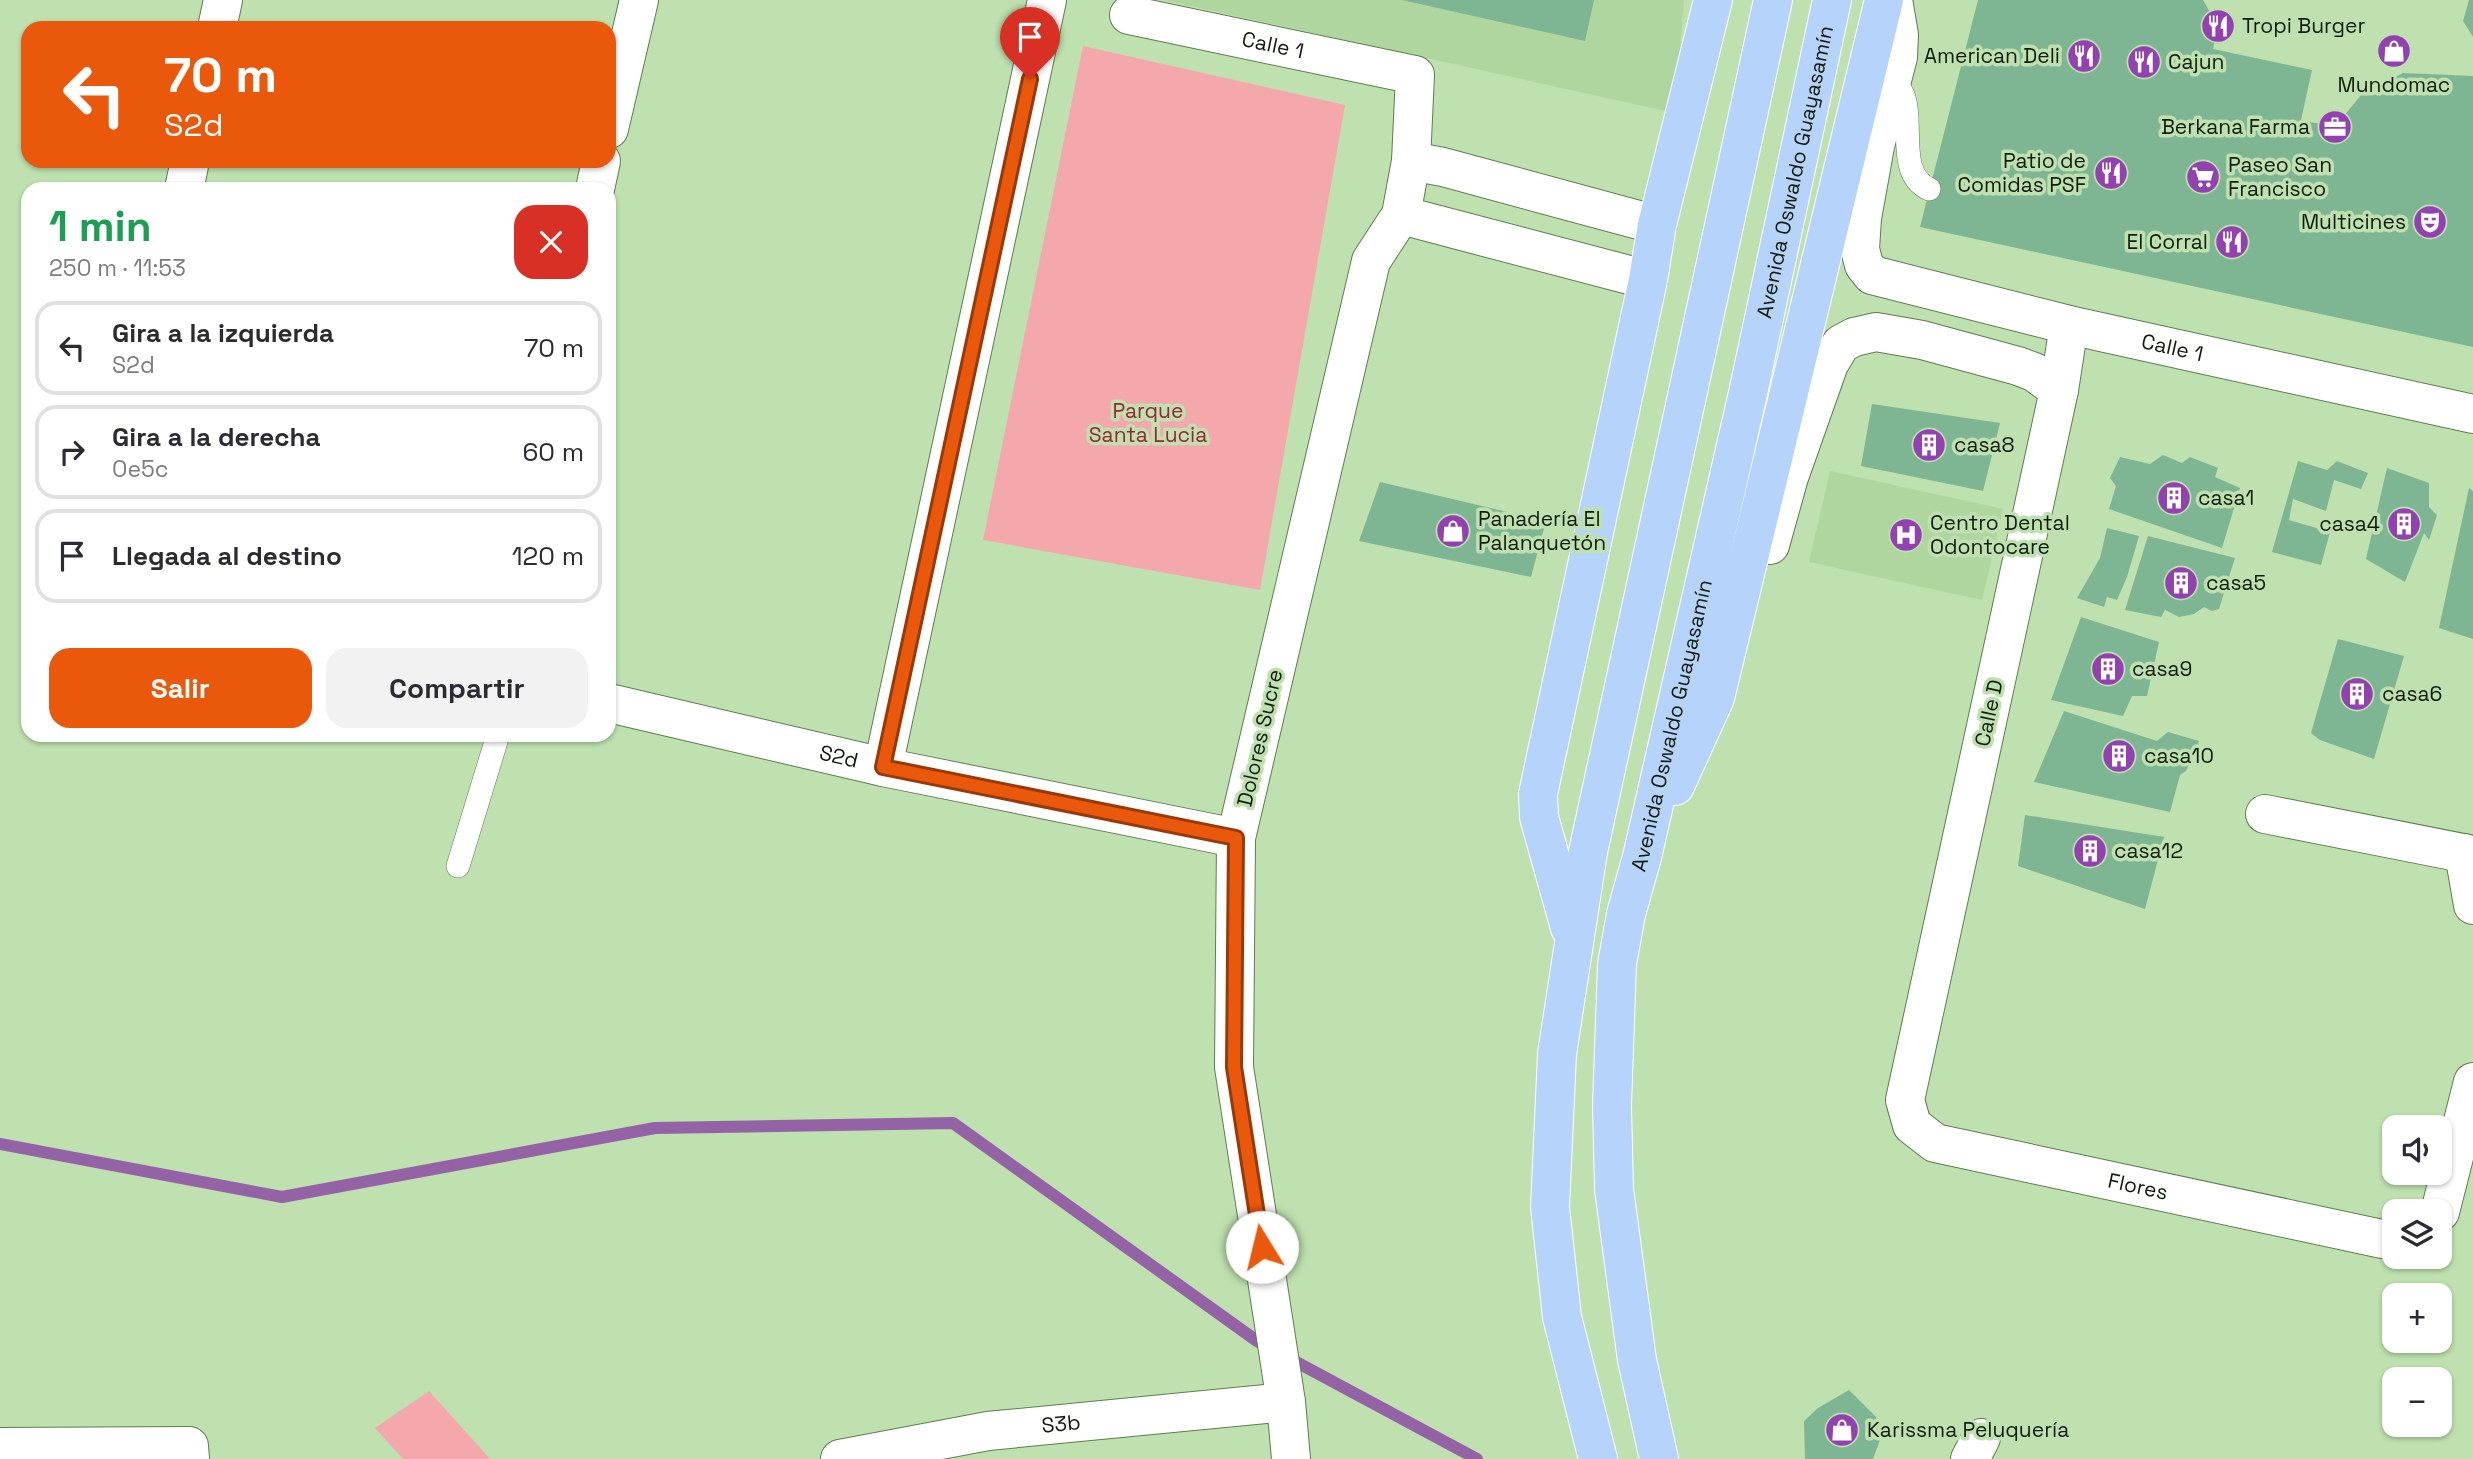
<!DOCTYPE html>
<html lang="es">
<head>
<meta charset="utf-8">
<style>
	body { margin:0; font-family:"Space Grotesk",sans-serif; background:#f2f2f3; color:#2b2b33; height:100vh; display:flex; flex-direction:column; font-size:26px; white-space:nowrap }
	* { box-sizing:border-box; margin:0 }
	p { font-size:23px; color:#7c7c81 }
	.icon { flex:none; width:38px; height:38px; fill:none; stroke:currentColor; stroke-width:2; stroke-linecap:round; stroke-linejoin:round }
	.map { position:relative; flex:1; overflow:hidden }
	.details { position:absolute; left:21px; top:182px; width:595px; height:560px; display:flex; flex-direction:column; background:#fff; border-radius:21px; box-shadow:0 2px 5px #0004 }
	.details>* { flex:none }
	.top-card { position:absolute; left:21px; top:21px; width:595px; height:147px; border-radius:21px; box-shadow:0 2px 5px #0004; background:#ea580c; color:#fff; overflow:hidden }
	.fabs { position:absolute; left:2382px; top:1115px; display:grid; gap:14px }
	.fabs a { display:grid; place-items:center; width:70px; height:70px; border-radius:14px; background:#fff; box-shadow:0 2px 5px #0004; font-size:35px }
	.pin { position:absolute; display:grid; place-items:center; width:60px; height:60px; color:#fff; margin:-72px -30px; border-radius:50% 50% 50% 0; rotate:-45deg; box-shadow:0 0 7px #0007 }
	.pin .icon { rotate:45deg }
	.me { position:absolute; width:77px; margin:-38px; rotate:351deg; stroke-linejoin:round; filter:drop-shadow(0 0 5px #0008) }
	.turn { display:flex; align-items:center; gap:24px; height:147px; padding:0 28px; font-size:32px }
	.turn .icon { width:91px; height:91px; stroke-width:2.5 }
	.turn b { display:block; font-size:49px; line-height:60px }
	.round { display:grid; place-items:center; flex:none; width:74px; height:74px; border-radius:21px; background:#f2f2f3 }
	.overview { display:flex; align-items:center; justify-content:space-between; height:119px; padding:0 28px }
	h1 { font-size:42px; font-weight:700; line-height:52px; color:#1e9e55 }
	.button { display:flex; gap:14px; margin-top:auto; padding:14px 28px }
	.button a { flex:1; height:80px; border-radius:21px; background:#ea580c; color:#fff; font-size:28px; font-weight:700; line-height:80px; text-align:center }
	.button a+a { background:#f2f2f3; color:#2b2b33 }
	ul { padding:0; list-style:none }
	li { display:flex; align-items:center; gap:21px; height:94px; margin:0 14px 10px; padding:0 14px; border:4px solid #e1e1e2; border-radius:21px }
	li div { flex:1 }
	li b { display:block; font-size:26px }
	li em { font-style:normal }
	.map>svg:first-child { display:block }
	.built { fill:#b0d69f }
	.green { fill:#f5a8ac }
	.lines { fill:none; stroke-linecap:round; stroke-linejoin:round }
	.stream { stroke:#9463a5; stroke-width:12 }
	.building { fill:#7eb592 }
	.lane-casing { stroke:#5e7d50; stroke-width:24 }
	.street-casing { stroke:#5e7d50; stroke-width:40 }
	.primary-casing { stroke:#fff; stroke-width:40 }
	.lane { stroke:#fff; stroke-width:23 }
	.street { stroke:#fff; stroke-width:38 }
	.primary { stroke:#b6d3fb; stroke-width:38 }
	.route-casing { stroke:#983908; stroke-width:18 }
	.route { stroke:#ea580c; stroke-width:12 }
	.labels { text-anchor:middle; stroke-width:7; stroke-linejoin:round; paint-order:stroke }
	.poi-label { font-size:21px; fill:#101c0a; stroke:#bee1af; text-anchor:start }
	.street-label { font-size:21px; fill:#101c0a; stroke:#bee1af }
	.park-label { font-size:21px; fill:#992337; stroke:#bee1af }
</style>
</head>
<body>
<div class="map">
<svg width="2473" height="1459" viewBox="0 0 2473 1459">
	<rect width="100%" height="100%" fill="#bee1af"/>
	<!-- built -->
	<path class="built" d="M1163,0H1684L1675,113Z
		M1830,471L2003,509L1982,600L1809,562Z"/>
	<!-- green -->
	<path class="green" d="M1083,46L1345,105L1260,590L983,540Z
		M429,1391L490,1459H403L375,1428Z"/>
	<g class="lines">
		<!-- stream -->
		<path class="stream" d="M0,1144L282,1197L655,1128L953,1123L1257,1341L1271,1349
			M1287,1357L1477,1459"/>
	</g>
	<!-- building -->
	<path class="building" d="M1402,0H1594L1585,41Z
		M1978,0H2203L2218,26L2213,49L2312,70L2301,120L2335,127L2361,95L2403,73L2473,76V347L1920,227Z
		M2469,0H2473V37L2463,21Z
		M1872,404L2000,423L1983,491L1861,466Z
		M2163,455L2182,463L2190,457L2218,468L2215,477L2240,488L2222,548L2109,509L2116,486L2110,478L2120,457L2150,464Z
		M2298,461L2327,470L2337,461L2368,473L2361,489L2334,480L2326,511L2293,499L2289,520L2330,532L2321,565L2272,552Z
		M2387,468L2429,483V507L2437,515L2429,540L2424,533L2405,582L2366,559Z
		M1380,482L1546,521L1531,577L1359,541Z
		M2469,488L2473,491V639L2439,628Z
		M2107,528L2139,536L2127,577L2117,600L2107,597L2104,607L2077,598L2100,558Z
		M2148,536L2235,558L2219,609L2212,611L2204,607L2194,614L2179,617L2165,610L2161,617L2125,610Z
		M2081,617L2159,642L2147,696H2132L2123,716L2051,700Z
		M2338,639L2404,656L2374,759L2320,740L2311,733Z
		M2064,711L2157,741L2168,732L2199,741L2186,771L2180,775L2170,812L2034,782Z
		M2025,815L2164,837L2145,909L2018,866Z
		M1849,1390L1876,1417L1880,1440L1873,1459H1805L1804,1421L1818,1408Z"/>
	<g class="lines">
		<!-- lane casing -->
		<g class="lane-casing">
			<path id="lane" d="M1893,81C1896,85 1901,90 1903,95C1914,123 1896,174 1929,189
				M458,866L498,735"/>
		</g>
		<!-- street casing -->
		<g class="street-casing">
			<g id="street">
				<path id="s1" d="M1893,0L1899,35L1898,57L1875,146L1862,218L1860,249L1864,265L1872,275L2069,325L2473,414"/>
				<path id="s2" d="M1129,15L1415,75L1411,161L1401,215L1371,261L1236,838L1234,1067L1286,1402L1291,1459"/>
				<path d="M217,28L223,0"/>
				<path d="M609,129L639,0"/>
				<path d="M1411,161L1443,167L1657,225"/>
				<path d="M184,189L190,161"/>
				<path d="M595,189L601,161"/>
				<path d="M1401,215L1648,280"/>
				<path id="s3" d="M2069,325L2059,390L1905,1100L1912,1125L1935,1143L2382,1239L2394,1238"/>
				<path d="M1770,545L1789,477L1829,364L1841,344L1854,337L1876,332L1922,340L2018,366L2034,372L2059,390"/>
				<path id="s4" d="M609,703L883,767L1236,838"/>
				<path d="M883,767L1047,0"/>
				<path d="M2265,814L2473,855"/>
				<path d="M2464,853L2473,905"/>
				<path d="M2440,1212L2473,1082"/>
				<path d="M0,1447L189,1446L190,1459"/>
				<path id="s5" d="M840,1459L988,1431L1286,1402"/>
				<path d="M1970,1459L1981,1438"/>
			</g>
		</g>
		<!-- primary casing -->
		<g class="primary-casing">
			<g id="primary">
				<path d="M1675,786L1715,698L1884,0"/>
				<path d="M1570,928L1539,817L1538,794L1648,280L1657,225L1713,0"/>
				<path d="M1598,1459L1562,1317L1550,1207L1557,1054L1588,852L1773,0"/>
				<path id="s6" d="M1659,1459L1637,1360L1614,1189L1612,1106L1617,964L1626,914L1642,857L1748,393L1832,0"/>
			</g>
		</g>
		<!-- lane -->
		<use href="#lane" class="lane"/>
		<!-- street -->
		<use href="#street" class="street"/>
		<!-- primary -->
		<use href="#primary" class="primary"/>
	</g>
	<g class="lines">
		<!-- route casing -->
		<g class="route-casing">
			<path id="route" d="M1030,79L883,767L1236,838L1234,1067L1262,1247"/>
		</g>
		<!-- route -->
		<use href="#route" class="route"/>
	</g>
	<!-- icons -->
	<defs>
		<g id="restaurant-disc" transform="scale(1.75)"><circle r="9.5" fill="#9341b0" stroke="#bee1af"/><path d="M-5-6h1v4h1v-4h1v4h1v-4h1v5L-1.5 .5V6h-2V.5L-5-1ZM5-6V6H3V1.5H1.5Q1.5-4 5-6Z" fill="#fff"/></g>
		<g id="shop-disc" transform="scale(1.75)"><circle r="9.5" fill="#9341b0" stroke="#bee1af"/><path d="M-5-2.5h2.3a2.7 3.5 0 0 1 5.4 0H5L5.5 6h-11ZM-1.5-2.5h3a1.5 2.3 0 0 0-3 0Z" fill="#fff"/></g>
		<g id="office-disc" transform="scale(1.75)"><circle r="9.5" fill="#9341b0" stroke="#bee1af"/><path d="M-6-3h4V-5.5h4V-3h4V5H-6ZM-1-4.5V-3h2v-1.5ZM-6 0V1H6V0Z" fill="#fff"/></g>
		<g id="supermarket-disc" transform="scale(1.75)"><circle r="9.5" fill="#9341b0" stroke="#bee1af"/><path d="M-6-5.5h2.5l.6 2H6L4.5 2H-2.5L-4.4-4H-6ZM-1.5 3.2a1.3 1.3 0 1 0 .1 0ZM3 3.2a1.3 1.3 0 1 0 .1 0Z" fill="#fff"/></g>
		<g id="theatre-disc" transform="scale(1.75)"><circle r="9.5" fill="#9341b0" stroke="#bee1af"/><path d="M-5-5.5Q0-4 5-5.5V0Q5 5 0 6Q-5 5-5 0ZM-3.3-2.5H-1v1.5H-3.3ZM1-2.5H3.3v1.5H1ZM-2.8 1Q0 5.5 2.8 1Z" fill="#fff"/></g>
		<g id="building-disc" transform="scale(1.75)"><circle r="9.5" fill="#9341b0" stroke="#bee1af"/><path d="M-4-6H4V6H1V3H-1V6H-4ZM-2.5-4.3h1.7v1.8h-1.7ZM.8-4.3h1.7v1.8H.8ZM-2.5-1h1.7V.8h-1.7ZM.8-1h1.7V.8H.8Z" fill="#fff"/></g>
		<g id="hospital-disc" transform="scale(1.75)"><circle r="9.5" fill="#9341b0" stroke="#bee1af"/><path d="M-5-5h3v3.5h4V-5h3V5h-3V1.5h-4V5h-3Z" fill="#fff"/></g>
	</defs>
	<g fill-rule="evenodd">
		<use href="#restaurant-disc" x="2218" y="26"/>
		<use href="#shop-disc" x="2394" y="51"/>
		<use href="#restaurant-disc" x="2084" y="56"/>
		<use href="#restaurant-disc" x="2144" y="62"/>
		<use href="#office-disc" x="2335" y="127"/>
		<use href="#restaurant-disc" x="2111" y="173"/>
		<use href="#supermarket-disc" x="2203" y="177"/>
		<use href="#theatre-disc" x="2430" y="222"/>
		<use href="#restaurant-disc" x="2232" y="242"/>
		<use href="#building-disc" x="1929" y="445"/>
		<use href="#building-disc" x="2174" y="498"/>
		<use href="#building-disc" x="2404" y="524"/>
		<use href="#shop-disc" x="1453" y="531"/>
		<use href="#hospital-disc" x="1906" y="535"/>
		<use href="#building-disc" x="2181" y="583"/>
		<use href="#building-disc" x="2108" y="669"/>
		<use href="#building-disc" x="2357" y="694"/>
		<use href="#building-disc" x="2119" y="756"/>
		<use href="#building-disc" x="2090" y="851"/>
		<use href="#shop-disc" x="1842" y="1430"/>
	</g>
	<g class="labels">
		<!-- poi labels -->
		<g class="poi-label">
			<text x="2242" y="33">Tropi Burger</text>
			<text x="2060" y="63" text-anchor="end">American Deli</text>
			<text x="2168" y="69">Cajun</text>
			<text x="2394" y="92" text-anchor="middle">Mundomac</text>
			<text x="2310" y="134" text-anchor="end">Berkana Farma</text>
			<text x="2086" y="168" text-anchor="end">Patio de<tspan x="2086" dy="24">Comidas PSF</tspan></text>
			<text x="2228" y="172">Paseo San<tspan x="2228" dy="24">Francisco</tspan></text>
			<text x="2406" y="229" text-anchor="end">Multicines</text>
			<text x="2208" y="249" text-anchor="end">El Corral</text>
			<text x="1954" y="452">casa8</text>
			<text x="2198" y="505">casa1</text>
			<text x="1478" y="526">Panadería El<tspan x="1478" dy="24">Palanquetón</tspan></text>
			<text x="1930" y="530">Centro Dental<tspan x="1930" dy="24">Odontocare</tspan></text>
			<text x="2380" y="531" text-anchor="end">casa4</text>
			<text x="2206" y="590">casa5</text>
			<text x="2132" y="676">casa9</text>
			<text x="2382" y="701">casa6</text>
			<text x="2144" y="763">casa10</text>
			<text x="2114" y="858">casa12</text>
			<text x="1867" y="1437">Karissma Peluquería</text>
		</g>
		<!-- street labels -->
		<g class="street-label">
			<text dy="7" stroke="none"><textPath href="#s2" startOffset="147">Calle 1</textPath></text>
			<text dy="7" stroke="none"><textPath href="#s6" startOffset="1311">Avenida Oswaldo Guayasamín</textPath></text>
			<text dy="7" stroke="none"><textPath href="#s1" startOffset="592">Calle 1</textPath></text>
			<text transform="translate(1989 713) rotate(-78)" y="7">Calle D</text>
			<text dy="7" stroke="none"><textPath href="#s6" startOffset="744">Avenida Oswaldo Guayasamín</textPath></text>
			<text transform="translate(1260 738) rotate(-77)" y="7">Dolores Sucre</text>
			<text dy="7" stroke="none"><textPath href="#s4" startOffset="236">S2d</textPath></text>
			<text dy="7" stroke="none"><textPath href="#s3" startOffset="1055">Flores</textPath></text>
			<text dy="7" stroke="none"><textPath href="#s5" startOffset="224">S3b</textPath></text>
		</g>
		<!-- park labels -->
		<g class="park-label">
			<text x="1148" y="418">Parque<tspan x="1148" dy="24">Santa Lucia</tspan></text>
		</g>
	</g>
</svg>
<div class="fabs">
<a><svg class="icon" aria-label="sound" viewBox="0 0 24 24"><path d="M4 9h4l5-4v14l-5-4H4zM17 9q2 3 0 6"/></svg></a>
<a><svg class="icon" aria-label="layers" viewBox="0 0 24 24"><path d="M12 4l9 5-9 5-9-5zM3 14l9 5 9-5"/></svg></a>
<a>+</a>
<a>−</a>
</div>
<div class="pin" style="left:1030px;top:79px;background:#d93025"><svg class="icon" aria-label="arrive" viewBox="0 0 24 24"><path d="M6 21V4h12l-3 4 3 4H6"/></svg></div>
<svg class="me" style="left:1262px;top:1247px" viewBox="-20 -20 40 40"><circle r="19" fill="#fff"/><path d="M0-13L10 11 0 6-10 11z" fill="#ea580c"/></svg>
<div class="top-card">
<div class="turn"><svg class="icon" aria-label="left" viewBox="0 0 24 24"><path d="M17 20v-9H6M10 6l-5 5 5 5"/></svg><div><b>70 m</b>S2d</div></div>
</div>
<section class="details">
<div class="overview"><div><h1>1 min</h1><p>250 m · 11:53</p></div><a class="round" style="background:#d93025;color:#fff"><svg class="icon" aria-label="close" viewBox="0 0 24 24"><path d="M6 6l12 12M18 6L6 18"/></svg></a></div>
<ul>
<li><svg class="icon" aria-label="left" viewBox="0 0 24 24"><path d="M17 20v-9H6M10 6l-5 5 5 5"/></svg><div><b>Gira a la izquierda</b><p>S2d</p></div><em>70 m</em></li>
<li><svg class="icon" aria-label="right" viewBox="0 0 24 24"><path d="M7 20v-9h11M14 6l5 5-5 5"/></svg><div><b>Gira a la derecha</b><p>Oe5c</p></div><em>60 m</em></li>
<li><svg class="icon" aria-label="arrive" viewBox="0 0 24 24"><path d="M6 21V4h12l-3 4 3 4H6"/></svg><div><b>Llegada al destino</b></div><em>120 m</em></li>
</ul>
<div class="button"><a>Salir</a><a>Compartir</a></div>
</section>
</div>
</body>
</html>
